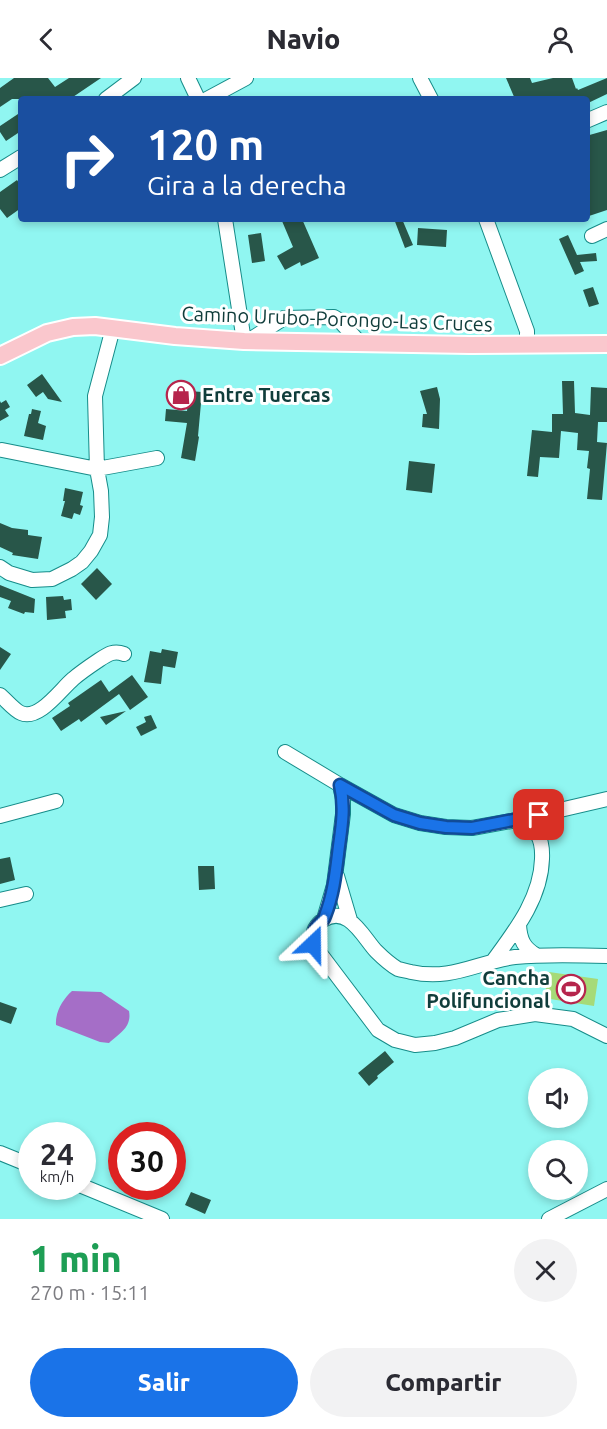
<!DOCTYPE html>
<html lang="es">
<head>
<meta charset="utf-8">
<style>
	body { margin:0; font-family:Ubuntu,sans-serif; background:#f2f2f3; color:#2b2b33; height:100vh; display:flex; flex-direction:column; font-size:22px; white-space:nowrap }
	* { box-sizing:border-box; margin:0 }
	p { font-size:20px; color:#7c7c81 }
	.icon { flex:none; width:33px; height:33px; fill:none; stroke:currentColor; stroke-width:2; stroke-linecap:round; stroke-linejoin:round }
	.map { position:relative; height:1141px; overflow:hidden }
	.panel { display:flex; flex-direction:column; background:#fff; flex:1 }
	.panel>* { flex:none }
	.guide { position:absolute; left:18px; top:18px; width:572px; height:126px; border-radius:6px; box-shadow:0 3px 9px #0003; background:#1a4fa0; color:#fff; overflow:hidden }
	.fabs { position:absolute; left:528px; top:990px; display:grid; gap:12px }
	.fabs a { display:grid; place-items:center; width:60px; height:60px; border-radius:50%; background:#fff; box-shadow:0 3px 9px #0003; font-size:30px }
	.speed { position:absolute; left:18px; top:1044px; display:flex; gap:12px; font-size:30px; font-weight:700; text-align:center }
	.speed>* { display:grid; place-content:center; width:78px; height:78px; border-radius:50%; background:#fff; box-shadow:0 3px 9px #0003; line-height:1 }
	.speed small { font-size:15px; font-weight:400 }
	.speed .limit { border:9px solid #d22; background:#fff; color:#111 }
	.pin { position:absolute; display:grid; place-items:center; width:51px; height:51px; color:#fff; margin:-26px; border-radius:12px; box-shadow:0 3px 9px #0006 }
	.me { position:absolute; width:66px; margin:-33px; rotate:23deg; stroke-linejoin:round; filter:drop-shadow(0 0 4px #0008) }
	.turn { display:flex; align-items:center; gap:21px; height:126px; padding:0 30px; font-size:27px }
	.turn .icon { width:78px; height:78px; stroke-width:2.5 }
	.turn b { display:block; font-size:42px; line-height:51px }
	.round { display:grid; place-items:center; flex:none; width:63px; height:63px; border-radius:32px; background:#f2f2f3 }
	.overview { display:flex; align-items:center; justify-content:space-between; height:102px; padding:0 30px }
	h1 { font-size:36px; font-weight:800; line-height:45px; color:#1e9e55 }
	.primary-button { display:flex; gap:12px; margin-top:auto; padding:12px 30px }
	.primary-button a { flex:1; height:69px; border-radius:36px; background:#1a73e8; color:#fff; font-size:24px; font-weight:800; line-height:69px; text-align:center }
	.primary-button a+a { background:#f2f2f3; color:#2b2b33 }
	header { display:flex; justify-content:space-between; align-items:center; height:78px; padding:0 30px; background:#fff; font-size:27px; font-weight:800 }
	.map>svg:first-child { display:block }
	.green { fill:#a6da78 }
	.water { fill:#a56ec7 }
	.building { fill:#285649 }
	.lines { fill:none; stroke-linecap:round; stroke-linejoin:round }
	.minor-casing { stroke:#168c89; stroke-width:16 }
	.major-casing { stroke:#fff; stroke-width:20 }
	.minor { stroke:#fff; stroke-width:14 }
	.major { stroke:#fac7cd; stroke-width:16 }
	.route-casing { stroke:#114b97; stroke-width:15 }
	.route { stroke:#1a73e8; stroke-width:10 }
	.labels { text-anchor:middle; stroke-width:6; stroke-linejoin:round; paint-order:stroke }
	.street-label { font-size:20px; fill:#103d3b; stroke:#fff }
	.poi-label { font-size:20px; font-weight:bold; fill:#103d3b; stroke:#fff; text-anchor:start }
</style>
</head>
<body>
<header><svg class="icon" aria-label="back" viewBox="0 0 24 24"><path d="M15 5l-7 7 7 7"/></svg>Navio<svg class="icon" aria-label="person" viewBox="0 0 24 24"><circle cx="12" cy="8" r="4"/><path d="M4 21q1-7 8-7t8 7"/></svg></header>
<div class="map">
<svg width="607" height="1141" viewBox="0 0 607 1141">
	<rect width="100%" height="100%" fill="#90f6f1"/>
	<!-- green -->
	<path class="green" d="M549,894L598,901L594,928L544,920Z"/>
	<!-- water -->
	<path class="water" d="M72,913L101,914L129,933C132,949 120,955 109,965L100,964L56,947C55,934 63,921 72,913Z"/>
	<!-- building -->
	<path class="building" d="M14,0H48L55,9L69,0H101L70,21H12L0,29V10Z
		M506,0H530L532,5L553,0H572L576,11L577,10L578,12L607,0V16L586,26V21H515Z
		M21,34V53L6,63L0,54V48Z
		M607,52V132L586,139V58Z
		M17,102L21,108V130L7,140L0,131V114Z
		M287,141H302L319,180L301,188L300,184L285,192L277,178L293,169L282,143Z
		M394,141H402L413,167L405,170Z
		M418,150L447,152L446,169L417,167Z
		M261,155L265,183L252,185L248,157Z
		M568,157L577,177L596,175L597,183L580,184L584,193L575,197L559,161Z
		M593,209L599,226L589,229L583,212Z
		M42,296L62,324L48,321L43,314L36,319L27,307Z
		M562,303H574L575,335L590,337L591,309L607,310V344H598L597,364L607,365L602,422L587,421L590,391L587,390L589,373L577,372L578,355L561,353L559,380L540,379L538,399L527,398L532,352L552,354V336H563Z
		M437,309L440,321L439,351L422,349L423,336H427L420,313Z
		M189,313L202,314L198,358L199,359L195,383L181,380L187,345L165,343L166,331L187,333Z
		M6,322L10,329L5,332L9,338L0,343V323L1,325Z
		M32,331L41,333L38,345L46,348L43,362L24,358L29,336H31Z
		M409,383L435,386L432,415L406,412Z
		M65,410L83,414L80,427L83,428L80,437L74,435L72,441L61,438L65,423H63Z
		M0,445L12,450L28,452V457L42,459L38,481L12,477L13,475L0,469Z
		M97,490L112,506L96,522L81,506Z
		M0,507L35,521L34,535L25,534L24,536L8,530L11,523L0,519Z
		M63,518L64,522L71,521L72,532L65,533L66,540L47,542L46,519Z
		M0,569L11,576L0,592Z
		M162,571L178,574L175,590L163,588L161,606L144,604L150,573L161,575Z
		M132,597L148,619L130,632L119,616L81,644L79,641L61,653L52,640L70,628L68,625L101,602L109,614Z
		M126,633L106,647L100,639Z
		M151,637L157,650L141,658L136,649L146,644L144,639Z
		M10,779L15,802L0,806V781Z
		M198,788H214L215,811L199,812Z
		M0,924L17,930L11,946L0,942Z
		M385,973L394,984L377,998L378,1000L369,1008L358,995Z
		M191,1114L211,1122L205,1136L185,1127Z"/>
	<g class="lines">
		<!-- minor casing -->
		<g class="minor-casing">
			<path id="minor" d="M188,0L198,21
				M420,0L431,21
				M106,21L134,0
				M207,21L246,0
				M586,43L607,34
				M0,92L21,79
				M225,141L244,263
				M486,141L527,253V266
				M592,158L607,151
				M248,263L284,240L334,239L339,242L359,264
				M2,372L97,391L157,380
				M0,489L9,495L32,502L52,501L72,491L82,484L91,473L100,457L102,439L101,413L97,391L95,318L113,250
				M0,617C5,621 15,633 21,635C39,643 61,611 73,601C81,594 90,588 99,582C108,576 114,572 124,576
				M285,674L340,707L394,737L420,745L446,749L472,750L517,742L607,721
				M0,738L56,723
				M337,798L350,842
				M0,822L26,816
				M324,841L334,807L343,736V721L340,707
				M519,847C520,862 524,870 536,877
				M607,878C577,877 545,876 515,879C477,884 452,903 411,894C407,893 402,892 398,891C391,887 382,879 376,873C363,859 348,826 323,842C314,848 312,857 313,866L378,952L395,962L415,967L435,965L455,960L498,942L535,936L573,941L607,958
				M493,883C515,853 541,820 542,781C543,760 537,749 517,742
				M0,1075L32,1088
				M82,1108L162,1141
				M549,1141L607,1111"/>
		</g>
		<!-- major casing -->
		<g class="major-casing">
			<path id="major" d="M0,278L47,255L73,249L95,248L175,258L244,263L470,267L607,266"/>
		</g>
		<!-- minor -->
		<use href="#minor" class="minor"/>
		<!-- major -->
		<use href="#major" class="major"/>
	</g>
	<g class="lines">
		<!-- route casing -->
		<g class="route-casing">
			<path id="route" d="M313,866C313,858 313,851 320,845C324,840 323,844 325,838C334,815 336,792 339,768C342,747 345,728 340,707L394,737L420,745L446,749L472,750L539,737"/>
		</g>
		<!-- route -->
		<use href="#route" class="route"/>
	</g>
	<!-- icons -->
	<defs>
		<g id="shop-ring" transform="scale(1.5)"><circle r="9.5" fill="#fff" stroke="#b6254c" stroke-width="1.5"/><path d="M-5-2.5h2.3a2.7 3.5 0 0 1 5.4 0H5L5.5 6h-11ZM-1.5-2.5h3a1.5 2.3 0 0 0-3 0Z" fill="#b6254c"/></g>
		<g id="stadium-ring" transform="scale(1.5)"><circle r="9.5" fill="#fff" stroke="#b6254c" stroke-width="1.5"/><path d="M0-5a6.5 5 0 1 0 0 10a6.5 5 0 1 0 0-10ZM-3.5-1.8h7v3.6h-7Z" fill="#b6254c"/></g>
	</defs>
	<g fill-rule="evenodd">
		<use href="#shop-ring" x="181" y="317"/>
		<use href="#stadium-ring" x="571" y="911"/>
	</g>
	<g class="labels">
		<!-- street labels -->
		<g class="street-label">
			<text transform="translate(337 241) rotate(2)" y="7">Camino Urubo-Porongo-Las Cruces</text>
		</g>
		<!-- poi labels -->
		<g class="poi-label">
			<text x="202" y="324">Entre Tuercas</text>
			<text x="550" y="907" text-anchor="end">Cancha<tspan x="550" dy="23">Polifuncional</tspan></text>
		</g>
	</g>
</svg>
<div class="fabs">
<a><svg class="icon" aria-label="sound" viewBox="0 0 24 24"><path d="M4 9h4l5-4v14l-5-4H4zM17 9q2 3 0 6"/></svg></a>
<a><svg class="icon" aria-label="search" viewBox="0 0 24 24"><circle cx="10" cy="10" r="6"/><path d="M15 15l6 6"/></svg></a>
</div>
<div class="speed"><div>24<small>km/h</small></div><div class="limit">30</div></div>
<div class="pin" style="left:539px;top:737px;background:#d93025"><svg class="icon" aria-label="arrive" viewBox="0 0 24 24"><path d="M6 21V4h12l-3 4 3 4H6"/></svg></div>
<svg class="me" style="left:313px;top:866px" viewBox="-20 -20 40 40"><path d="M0-17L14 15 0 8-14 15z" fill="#1a73e8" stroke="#fff" stroke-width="4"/></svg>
<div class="guide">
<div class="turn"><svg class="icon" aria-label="right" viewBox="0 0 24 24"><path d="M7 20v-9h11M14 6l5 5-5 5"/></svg><div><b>120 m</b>Gira a la derecha</div></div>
</div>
</div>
<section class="panel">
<div class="overview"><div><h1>1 min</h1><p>270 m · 15:11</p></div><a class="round"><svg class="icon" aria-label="close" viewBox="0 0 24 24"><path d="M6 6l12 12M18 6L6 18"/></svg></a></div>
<div class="primary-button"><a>Salir</a><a>Compartir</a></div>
</section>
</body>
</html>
